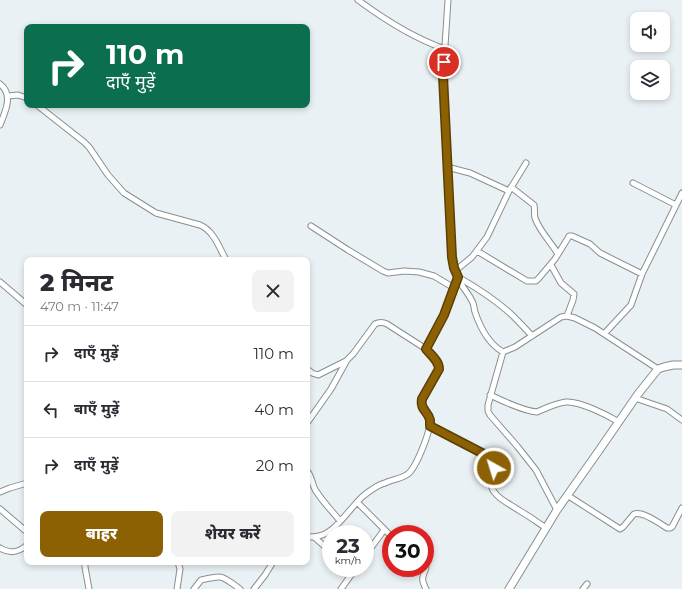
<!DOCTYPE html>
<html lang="hi">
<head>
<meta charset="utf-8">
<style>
	body { margin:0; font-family:Montserrat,"Noto Sans Devanagari",sans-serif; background:#f2f2f3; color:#2b2b33; height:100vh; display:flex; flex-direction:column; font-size:15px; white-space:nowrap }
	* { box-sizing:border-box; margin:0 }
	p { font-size:13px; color:#7c7c81 }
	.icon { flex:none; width:22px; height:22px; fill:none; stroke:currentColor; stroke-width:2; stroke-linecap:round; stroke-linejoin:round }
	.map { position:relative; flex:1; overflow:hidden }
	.sheet { position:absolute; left:24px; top:257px; width:286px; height:308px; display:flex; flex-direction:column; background:#fff; border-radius:8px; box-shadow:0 2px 6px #0003 }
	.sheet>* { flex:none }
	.hud { position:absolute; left:24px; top:24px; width:286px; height:84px; border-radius:8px; box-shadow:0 2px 6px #0003; background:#0b6e4f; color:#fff; overflow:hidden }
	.controls { position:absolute; left:630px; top:12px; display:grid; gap:8px }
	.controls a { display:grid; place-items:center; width:40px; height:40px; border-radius:8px; background:#fff; box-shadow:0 2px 6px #0003; font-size:20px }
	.speed { position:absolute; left:322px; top:525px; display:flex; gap:8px; font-size:20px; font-weight:700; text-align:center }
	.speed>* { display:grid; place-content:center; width:52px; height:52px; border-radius:50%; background:#fff; box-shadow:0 2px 6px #0003; line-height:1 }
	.speed small { font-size:10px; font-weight:400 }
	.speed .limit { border:6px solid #d22; background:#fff; color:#111 }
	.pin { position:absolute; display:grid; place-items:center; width:34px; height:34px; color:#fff; margin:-17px; border:2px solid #fff; border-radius:50%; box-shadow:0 1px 4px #0007 }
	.me { position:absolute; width:44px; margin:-22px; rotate:321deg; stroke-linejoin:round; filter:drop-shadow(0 0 3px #0008) }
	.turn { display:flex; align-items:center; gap:14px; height:84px; padding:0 16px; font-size:18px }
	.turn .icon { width:52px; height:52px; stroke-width:2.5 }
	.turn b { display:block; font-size:28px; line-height:34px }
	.round { display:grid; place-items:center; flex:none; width:42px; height:42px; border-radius:8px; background:#f2f2f3 }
	.overview { display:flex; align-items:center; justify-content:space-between; height:68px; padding:0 16px }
	h1 { font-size:24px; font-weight:800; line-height:30px }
	.cta { display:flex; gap:8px; margin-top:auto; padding:8px 16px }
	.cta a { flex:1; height:46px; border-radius:8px; background:#8c6104; color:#fff; font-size:16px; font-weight:800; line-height:46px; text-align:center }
	.cta a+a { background:#f2f2f3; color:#2b2b33 }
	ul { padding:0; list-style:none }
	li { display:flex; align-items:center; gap:12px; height:56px; padding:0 16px; border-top:1px solid #e1e1e2 }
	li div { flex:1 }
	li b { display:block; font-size:15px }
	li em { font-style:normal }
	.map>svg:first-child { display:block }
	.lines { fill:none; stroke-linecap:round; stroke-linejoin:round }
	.street-casing { stroke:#888f92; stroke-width:7 }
	.secondary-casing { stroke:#888f92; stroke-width:9 }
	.street { stroke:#fff; stroke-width:5 }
	.secondary { stroke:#fff; stroke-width:7 }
	.route-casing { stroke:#5b3f03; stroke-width:10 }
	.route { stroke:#8c6104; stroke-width:7 }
</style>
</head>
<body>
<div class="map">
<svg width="682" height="589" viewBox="0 0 682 589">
	<rect width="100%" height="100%" fill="#eaf1f4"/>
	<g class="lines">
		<!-- street casing -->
		<g class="street-casing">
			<path id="street" d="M358,0C385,20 413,38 445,49
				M448,0L443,76L452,257C454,267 456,275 461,284C465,290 470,296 473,303C474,305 474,309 475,312C480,327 489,344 503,352L515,347L561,317L567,316L575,318L595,328L658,369
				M0,84C14,95 5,112 0,125
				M8,96L18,95L27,98
				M37,105L84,142L89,147L108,175L124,193L156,213L200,225C214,231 219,247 226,260
				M447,167L470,173L509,191
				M633,183L676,205
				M511,187L534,205C535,209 534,214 535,218C540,232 551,242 558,254
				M311,226L348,250L383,271L388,273L404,271L419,272L434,276L454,288
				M477,251L527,281H536L539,278L555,259L568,238L569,236H572L590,244L600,253L642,274
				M551,265L561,283L574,294L573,300L567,316
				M455,271L472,257L487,237L509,191L526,163
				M0,282L27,305
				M604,334L631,305L642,274L648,262L682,193
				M503,352L488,405V411L490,415L517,446L536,470L557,510
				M307,369L312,373L318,375L346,361
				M490,395C503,401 523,411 537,412C546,408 556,403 566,402C580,401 607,415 619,422
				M635,398L667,409L682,420
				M307,423L331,389L347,360L353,354L375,324C379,322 383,322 387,324L426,349
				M430,426C443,433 487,452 492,464C497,473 486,483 495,493C501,501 512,505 520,511C529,516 537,522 546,528
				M307,471C312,476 312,485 316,491C323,502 332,511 340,521
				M0,492L10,488L27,483
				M567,495L620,529L623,527L634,514C643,511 659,523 667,528H670L672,527L682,508
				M357,502L391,536
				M0,509L27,532
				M307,537C311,537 315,537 319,536C335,533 350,508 362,497C368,492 377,485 385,483C393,479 404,479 410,472C417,464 421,452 425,442C428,434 432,422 428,415C424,408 421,408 422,399L439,369L438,362L426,349L444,315L458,277C477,288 496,300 512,315C519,322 526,329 532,336
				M314,537L331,552
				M0,548C10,554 18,553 27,545
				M365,556L384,530
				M85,562V567L89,589
				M425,564L426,568C422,578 421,579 426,589
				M348,568L353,572
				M177,589L180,569L178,562
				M194,589L201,580C223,575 221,575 240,589
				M254,589L265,575L273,562
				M341,589L356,568
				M583,589L587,584"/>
		</g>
		<!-- secondary casing -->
		<g class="secondary-casing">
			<path id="secondary" d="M509,589L557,510L600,449L638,394L658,369L664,367L673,365H682"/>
		</g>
		<!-- street -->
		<use href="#street" class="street"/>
		<!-- secondary -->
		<use href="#secondary" class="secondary"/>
	</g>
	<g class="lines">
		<!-- route casing -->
		<g class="route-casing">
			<path id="route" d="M444,62L443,76L452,257L454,268L458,277L444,315L426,349C431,355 439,361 439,369L422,399C420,410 428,411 430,420C430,420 430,426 430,426L482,453L490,460L494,468"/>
		</g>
		<!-- route -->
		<use href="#route" class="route"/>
	</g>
</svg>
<div class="controls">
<a><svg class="icon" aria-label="sound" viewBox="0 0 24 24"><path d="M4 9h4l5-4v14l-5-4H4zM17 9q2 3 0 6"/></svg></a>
<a><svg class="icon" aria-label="layers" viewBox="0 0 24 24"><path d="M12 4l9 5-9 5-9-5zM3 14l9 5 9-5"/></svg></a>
</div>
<div class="speed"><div>23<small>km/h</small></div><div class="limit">30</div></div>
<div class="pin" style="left:444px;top:62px;background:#d93025"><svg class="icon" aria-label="arrive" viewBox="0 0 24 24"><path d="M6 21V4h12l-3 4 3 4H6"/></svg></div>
<svg class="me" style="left:494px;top:468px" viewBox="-20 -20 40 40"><circle r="17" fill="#8c6104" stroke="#fff" stroke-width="3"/><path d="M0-11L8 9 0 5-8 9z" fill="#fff"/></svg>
<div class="hud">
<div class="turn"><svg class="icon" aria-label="right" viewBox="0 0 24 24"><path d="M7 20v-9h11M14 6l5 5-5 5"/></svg><div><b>110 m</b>दाएँ मुड़ें</div></div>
</div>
<section class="sheet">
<div class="overview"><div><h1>2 मिनट</h1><p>470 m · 11:47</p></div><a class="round"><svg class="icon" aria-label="close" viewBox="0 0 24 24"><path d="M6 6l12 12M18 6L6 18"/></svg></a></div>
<ul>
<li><svg class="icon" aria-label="right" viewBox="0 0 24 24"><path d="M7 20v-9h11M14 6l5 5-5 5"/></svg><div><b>दाएँ मुड़ें</b></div><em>110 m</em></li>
<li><svg class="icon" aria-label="left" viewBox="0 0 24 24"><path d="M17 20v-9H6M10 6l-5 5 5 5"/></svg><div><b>बाएँ मुड़ें</b></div><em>40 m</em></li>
<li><svg class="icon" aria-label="right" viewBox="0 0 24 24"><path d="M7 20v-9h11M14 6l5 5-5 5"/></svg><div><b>दाएँ मुड़ें</b></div><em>20 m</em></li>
</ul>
<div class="cta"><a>बाहर</a><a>शेयर करें</a></div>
</section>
</div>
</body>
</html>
